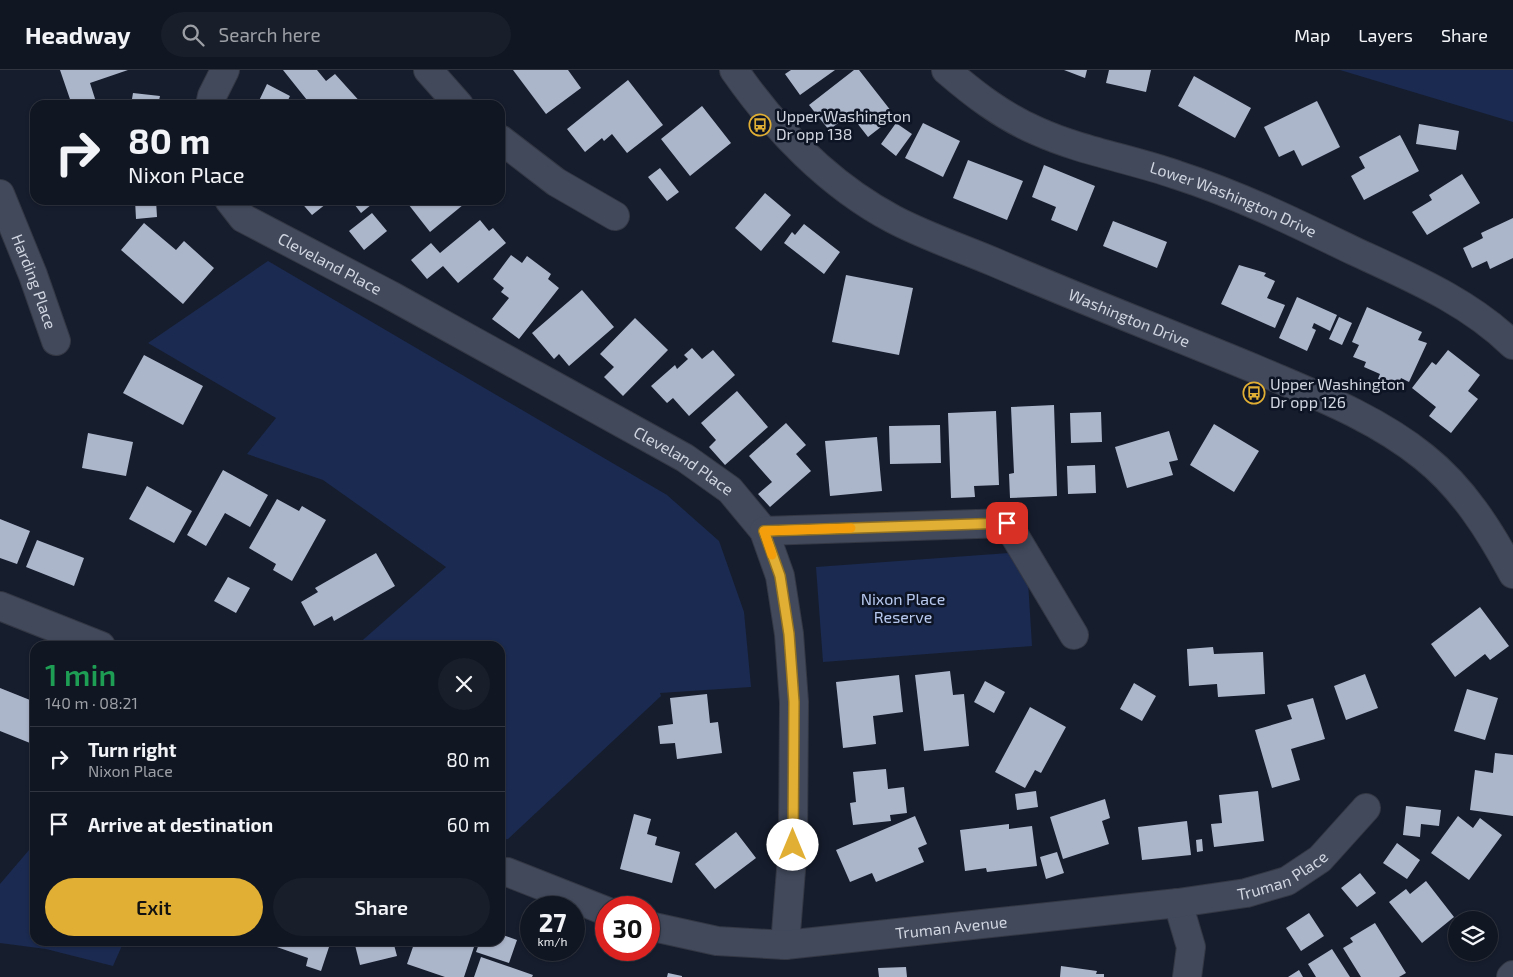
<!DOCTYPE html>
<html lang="en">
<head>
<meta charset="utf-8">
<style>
	body { margin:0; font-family:"Exo 2",sans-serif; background:#191f2a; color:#f1f3f6; height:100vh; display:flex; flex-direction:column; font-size:19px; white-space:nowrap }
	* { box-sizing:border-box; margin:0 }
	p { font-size:16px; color:#9c9fa5 }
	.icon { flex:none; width:28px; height:28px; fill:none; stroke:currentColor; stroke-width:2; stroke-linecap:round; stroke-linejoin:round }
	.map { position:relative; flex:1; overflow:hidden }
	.sheet { position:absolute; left:30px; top:571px; width:475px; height:305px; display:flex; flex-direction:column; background:#101622; border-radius:15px; box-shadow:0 1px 4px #0004,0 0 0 1px #303540 }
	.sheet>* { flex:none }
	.banner { position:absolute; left:30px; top:30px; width:475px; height:105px; border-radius:15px; box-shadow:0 1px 4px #0004,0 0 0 1px #303540; background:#101622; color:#f1f3f6; overflow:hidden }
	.buttons { position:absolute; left:1448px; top:841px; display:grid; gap:10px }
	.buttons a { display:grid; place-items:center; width:50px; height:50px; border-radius:50%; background:#101622; box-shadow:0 1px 4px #0004,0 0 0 1px #303540; font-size:25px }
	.speed { position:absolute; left:520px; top:826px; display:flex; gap:10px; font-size:25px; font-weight:700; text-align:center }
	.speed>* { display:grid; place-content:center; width:65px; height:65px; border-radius:50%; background:#101622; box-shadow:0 1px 4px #0004,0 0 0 1px #303540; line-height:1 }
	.speed small { font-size:12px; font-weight:400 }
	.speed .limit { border:8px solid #d22; background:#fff; color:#111 }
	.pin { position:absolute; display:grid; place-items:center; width:42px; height:42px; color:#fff; margin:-21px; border-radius:10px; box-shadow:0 2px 8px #0006 }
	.me { position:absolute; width:55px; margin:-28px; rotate:0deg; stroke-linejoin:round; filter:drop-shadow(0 0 4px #0008) }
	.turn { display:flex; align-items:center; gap:18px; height:105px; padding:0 15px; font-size:22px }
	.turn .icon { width:65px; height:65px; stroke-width:2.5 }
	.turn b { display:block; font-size:35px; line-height:42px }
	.round { display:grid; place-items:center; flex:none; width:52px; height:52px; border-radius:26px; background:#191f2a }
	.overview { display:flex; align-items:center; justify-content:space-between; height:85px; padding:0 15px }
	h1 { font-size:30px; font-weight:600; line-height:38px; color:#1e9e55 }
	.action { display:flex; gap:10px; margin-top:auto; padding:10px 15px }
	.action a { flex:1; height:58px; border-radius:30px; background:#e1af34; color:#111; font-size:20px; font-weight:600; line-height:58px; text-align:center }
	.action a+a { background:#191f2a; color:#f1f3f6 }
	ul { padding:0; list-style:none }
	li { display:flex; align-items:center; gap:15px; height:65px; padding:0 15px; border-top:1px solid #303540 }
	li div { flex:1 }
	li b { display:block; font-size:19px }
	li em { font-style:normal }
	header { display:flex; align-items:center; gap:30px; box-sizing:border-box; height:70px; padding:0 25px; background:#101622; border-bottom:1px solid #303540 }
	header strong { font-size:24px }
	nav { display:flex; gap:28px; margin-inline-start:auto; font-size:18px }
	.search { width:350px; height:45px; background:#191f2a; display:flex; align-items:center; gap:12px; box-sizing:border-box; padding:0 18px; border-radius:28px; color:#9c9fa5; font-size:19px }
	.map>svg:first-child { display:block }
	.green { fill:#1b2a50 }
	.building { fill:#acb6cb }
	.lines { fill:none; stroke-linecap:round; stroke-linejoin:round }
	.street-casing { stroke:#343845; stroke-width:30 }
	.secondary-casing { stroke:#343845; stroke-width:30 }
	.street { stroke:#41495b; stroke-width:28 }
	.secondary { stroke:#41495b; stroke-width:28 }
	.route-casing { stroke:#927222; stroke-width:12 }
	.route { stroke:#e1af34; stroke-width:9 }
	.slow { stroke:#f59e0b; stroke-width:9 }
	.labels { text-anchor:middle; stroke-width:5; stroke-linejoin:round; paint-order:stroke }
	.poi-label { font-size:16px; fill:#d0d5e0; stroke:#0d1423; text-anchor:start }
	.street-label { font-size:16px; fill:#d0d5e0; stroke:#0d1423 }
	.park-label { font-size:16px; fill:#b8c9ef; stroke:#0d1423 }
</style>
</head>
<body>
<header>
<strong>Headway</strong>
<div class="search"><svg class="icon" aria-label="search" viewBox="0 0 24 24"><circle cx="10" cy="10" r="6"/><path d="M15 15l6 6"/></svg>Search here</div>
<nav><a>Map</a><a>Layers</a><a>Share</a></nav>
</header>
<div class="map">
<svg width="1513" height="907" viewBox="0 0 1513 907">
	<rect width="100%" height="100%" fill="#161d2d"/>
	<!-- green -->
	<path class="green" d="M1340,0H1513V52Z
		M268,191L667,425L719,471L744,542L751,617L660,623L661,626L508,769L500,770V576H356L446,497L323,410L247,384L276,348L148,273Z
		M1009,483L1028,511L1032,576L823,592L816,497Z
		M35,773V871H124L113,896L46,879L0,873V814Z"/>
	<!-- building -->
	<path class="building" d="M60,0H128L90,13L97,35H72Z
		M283,0H317L326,11L335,4L363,35H311Z
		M513,0H568L581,18L546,44Z
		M791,0H835L800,25L785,4Z
		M854,0H859L895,46L868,67L850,44L829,60L809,35Z
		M1064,0H1087L1085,8Z
		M1109,0H1151L1146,22L1106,13Z
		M1194,6L1251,38L1235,68L1178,36Z
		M628,10L663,55L627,83L612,64L604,71L602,68L585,82L567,59Z
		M267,14L290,26L287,32L292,35H257Z
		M133,23L160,26L158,35H131Z
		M1317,31L1340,77L1302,96L1294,80L1279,87L1264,57Z
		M702,36L731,73L690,106L661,69Z
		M896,53L912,64L896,86L881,74Z
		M923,53L960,71L943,107L905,88Z
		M1419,54L1459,61L1456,80L1416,74Z
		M1400,65L1419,101L1364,130L1351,106L1365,98L1359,87Z
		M968,90L1023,111L1007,150L953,128Z
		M1044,95L1095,116L1077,161L1051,150L1056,137L1032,127Z
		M660,98L679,122L667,131L648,107Z
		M1462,104L1480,133L1427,165L1412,142L1432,130L1429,125Z
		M765,123L791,145L761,181L735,158Z
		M135,130H156L157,147L136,149Z
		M299,130H331L312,145Z
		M351,130H377L361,143Z
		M405,130H469L430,162Z
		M372,143L387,161L364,180L349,161Z
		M1513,148V188L1490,199L1487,191L1472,198L1463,178L1483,168L1481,163Z
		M480,150L489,161L493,158L506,173L458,213L443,196L427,209L411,190L431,173L440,183Z
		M1113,151L1167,172L1157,198L1103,176Z
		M144,153L176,180L184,171L214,198L183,234L121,180Z
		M804,154L840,182L824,204L784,173L792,162L795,165Z
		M511,185L522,193L527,186L551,204L548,209L559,218L519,269L492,249L509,228L501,222L504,218L493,209Z
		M1239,195L1266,203L1264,206L1275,211L1267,228L1285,235L1275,258L1221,234Z
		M846,205L913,218L899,285L832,272Z
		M582,220L614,257L569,296L559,284L554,289L532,263Z
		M1297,227L1337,245L1330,261L1314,253L1312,258L1316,260L1307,281L1279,268Z
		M1367,237L1422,262L1418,270L1427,273L1409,312L1401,308L1397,318L1378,309L1380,304L1364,297L1366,292L1353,287L1359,275L1352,272Z
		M1339,247L1352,253L1342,275L1329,269Z
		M635,248L668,280L623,326L604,307L614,297L600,284Z
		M692,278L702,289L713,280L735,305L689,346L673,328L667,333L651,316L675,295L677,299L688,289L684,285Z
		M1448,280L1480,305L1468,321L1478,329L1451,363L1429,346L1436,337L1412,318L1432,292L1436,295Z
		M144,285L203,316L183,355L123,323Z
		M737,321L768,357L725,395L709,377L716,370L701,353Z
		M1054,335L1057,426L1010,428L1009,404L1014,403L1011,337Z
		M996,341L999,415L974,416L975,427L951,428L948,343Z
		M1101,342L1102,372L1071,373L1070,343Z
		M786,353L806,375L796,384L811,401L770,437L758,424L772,412L749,386Z
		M1214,354L1259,381L1234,422L1190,395Z
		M940,355L941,393L890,394L889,356Z
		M1169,361L1178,390L1169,392L1173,405L1127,418L1115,377Z
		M88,363L133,372L126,406L82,398Z
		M877,367L882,421L830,426L825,371Z
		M1095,395L1096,423L1068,424L1067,396Z
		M223,400L268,425L250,457L225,443L206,476L187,465Z
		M147,416L192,441L174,473L129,449Z
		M277,429L299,441L302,436L326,450L292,511L273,500L276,494L249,478Z
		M0,449L30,461L17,494L0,488Z
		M37,470L84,488L74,516L26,497Z
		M376,483L395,516L334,551L332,546L314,556L301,532L318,522L315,518Z
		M228,507L250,518L236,543L214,531Z
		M1480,537L1509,576L1490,590L1485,584L1455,607L1431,574Z
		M1213,577L1214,584L1263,582L1265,624L1218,627L1217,614L1189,616L1187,579Z
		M950,601L953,625L964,624L969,676L924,681L915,605Z
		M1365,604L1378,638L1346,650L1334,616Z
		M899,605L903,642L873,646L876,674L843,678L836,612Z
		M985,611L1005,622L994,643L974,632Z
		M1134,613L1156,626L1142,651L1120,639Z
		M0,618L35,632V675L0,661Z
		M1467,619L1498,628L1485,670L1454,661Z
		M707,624L710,653L718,652L722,683L677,689L675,673L660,674L658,656L673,654L670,628Z
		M1313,628L1325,669L1291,679L1300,710L1272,718L1255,660L1292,649L1287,635Z
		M1030,637L1066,657L1041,703L1035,700L1025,718L995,702Z
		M1495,683L1513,685V746L1470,740L1475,700L1493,703Z
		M886,699L888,719L904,717L907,743L890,745L891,751L853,755L850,733L856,732L853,702Z
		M1036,721L1038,737L1017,740L1015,724Z
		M1258,721L1264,771L1214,777L1211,754L1222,753L1219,725Z
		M1105,729L1110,748L1102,751L1109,774L1063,789L1050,747Z
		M1406,736L1441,740L1439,756L1421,754L1420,767L1403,765Z
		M634,744L651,749L647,764L657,767L655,775L680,782L672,813L620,799Z
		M915,746L927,774L918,778L924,792L876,812L872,803L850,812L836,780Z
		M1458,746L1473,758L1480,748L1502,765L1469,810L1431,783Z
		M1187,751L1191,785L1142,790L1138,757Z
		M1009,754V759L1032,756L1037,796L987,802L986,798L965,801L960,760Z
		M736,762L756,788L715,819L695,794Z
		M1202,769L1203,781L1197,782L1196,770Z
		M1397,773L1420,790L1407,809L1383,793Z
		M1057,782L1064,803L1046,809L1040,787Z
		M1360,803L1376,823L1357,837L1341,818Z
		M1426,811L1454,847L1422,873L1389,832L1406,819L1410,824Z
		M1309,843L1324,866L1301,881L1286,858Z
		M1375,853L1406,903L1399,907H1361L1343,878L1353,872L1350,868Z
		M500,864L517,870L509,893L476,882L480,871H500Z
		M249,871H261L259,875Z
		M276,871H331L321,901L306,896L308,888L274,876Z
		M354,871H393L397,886L360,895Z
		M415,871H459L474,877L464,907H445L407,894Z
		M1332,879L1350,907H1316L1308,894Z
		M481,887L533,905L532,907H474Z
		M1061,896L1097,901L1096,904H1104V907H1060Z
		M906,897L907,907H879L878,898Z
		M1299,900L1303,907H1288Z
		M668,903L682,906V907H667Z"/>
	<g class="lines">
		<!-- street casing -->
		<g class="street-casing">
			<g id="street">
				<path d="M428,0L459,35"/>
				<path d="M210,35L212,26L225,0"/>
				<path d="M500,69L556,112L615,146"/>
				<path id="s1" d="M0,124L33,205L56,271"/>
				<path id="s2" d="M229,130L243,148L390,225L685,388L730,420L764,461L780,506L789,564L794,632L793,775L785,875"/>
				<path d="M764,461L1007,453L1074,565"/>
				<path d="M0,536L101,576"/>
				<path d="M507,802L606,841"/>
				<path d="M1178,833L1191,877L1187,907"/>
				<path id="s3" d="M649,856L717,871L785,875L1178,833L1246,823L1287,811L1320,789L1366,738"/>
			</g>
		</g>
		<!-- secondary casing -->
		<g class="secondary-casing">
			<g id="secondary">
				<path id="s4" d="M734,0C775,59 829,115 893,149C925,166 961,178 994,192C1082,230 1171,264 1260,301C1316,325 1376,348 1424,387C1463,418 1490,461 1513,504"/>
				<path id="s5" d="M946,0C974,24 1002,46 1037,61C1081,81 1131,89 1177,105C1239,125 1296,153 1354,181C1410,207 1468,231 1513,275"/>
				<path d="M1511,907L1513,905"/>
			</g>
		</g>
		<!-- street -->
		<use href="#street" class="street"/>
		<!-- secondary -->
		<use href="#secondary" class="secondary"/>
	</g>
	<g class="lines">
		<!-- route casing -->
		<g class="route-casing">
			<path id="route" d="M793,775L794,632L789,564L780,506L764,461L1007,453"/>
		</g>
		<!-- route -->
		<use href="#route" class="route"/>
		<!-- slow -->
		<path class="slow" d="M772,485L764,461L851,458"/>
	</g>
	<!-- icons -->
	<defs>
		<g id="bus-ring" transform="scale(1.125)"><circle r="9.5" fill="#0d1423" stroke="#e1af34" stroke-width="1.5"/><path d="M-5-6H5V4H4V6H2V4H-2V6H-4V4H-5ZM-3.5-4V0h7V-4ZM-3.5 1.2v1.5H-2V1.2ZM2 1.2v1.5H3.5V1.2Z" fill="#e1af34"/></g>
	</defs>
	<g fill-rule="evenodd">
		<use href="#bus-ring" x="760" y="55"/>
		<use href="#bus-ring" x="1254" y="323"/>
	</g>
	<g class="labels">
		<!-- poi labels -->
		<g class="poi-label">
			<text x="776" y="52">Upper Washington<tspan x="776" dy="18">Dr opp 138</tspan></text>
			<text x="1270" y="320">Upper Washington<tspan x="1270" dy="18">Dr opp 126</tspan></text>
		</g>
		<!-- street labels -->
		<g class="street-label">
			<text dy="6" stroke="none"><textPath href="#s5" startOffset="318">Lower Washington Drive</textPath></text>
			<text dy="6" stroke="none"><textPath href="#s2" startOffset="121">Cleveland Place</textPath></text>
			<text dy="6" stroke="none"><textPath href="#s1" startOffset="94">Harding Place</textPath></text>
			<text dy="6" stroke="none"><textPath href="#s4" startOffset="476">Washington Drive</textPath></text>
			<text dy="6" stroke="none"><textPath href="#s2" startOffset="526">Cleveland Place</textPath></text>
			<text dy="6" stroke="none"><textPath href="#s3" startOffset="642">Truman Place</textPath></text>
			<text dy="6" stroke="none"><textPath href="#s3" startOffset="305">Truman Avenue</textPath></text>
		</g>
		<!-- park labels -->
		<g class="park-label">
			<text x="903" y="535">Nixon Place<tspan x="903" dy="18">Reserve</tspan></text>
		</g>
	</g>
</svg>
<div class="buttons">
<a><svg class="icon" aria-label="layers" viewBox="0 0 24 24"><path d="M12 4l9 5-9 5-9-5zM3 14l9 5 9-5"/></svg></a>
</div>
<div class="speed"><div>27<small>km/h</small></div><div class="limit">30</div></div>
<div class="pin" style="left:1007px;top:453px;background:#d93025"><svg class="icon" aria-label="arrive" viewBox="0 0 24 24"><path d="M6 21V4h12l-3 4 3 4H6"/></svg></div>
<svg class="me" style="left:793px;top:775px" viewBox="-20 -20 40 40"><circle r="19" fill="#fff"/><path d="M0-13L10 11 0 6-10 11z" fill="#e1af34"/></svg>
<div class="banner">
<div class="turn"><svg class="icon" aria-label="right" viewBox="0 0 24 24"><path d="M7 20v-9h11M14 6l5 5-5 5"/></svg><div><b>80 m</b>Nixon Place</div></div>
</div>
<section class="sheet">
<div class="overview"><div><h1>1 min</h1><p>140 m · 08:21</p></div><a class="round"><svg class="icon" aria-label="close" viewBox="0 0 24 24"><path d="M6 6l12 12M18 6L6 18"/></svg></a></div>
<ul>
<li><svg class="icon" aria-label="right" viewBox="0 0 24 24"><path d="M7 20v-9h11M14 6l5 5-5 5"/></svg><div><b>Turn right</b><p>Nixon Place</p></div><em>80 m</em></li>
<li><svg class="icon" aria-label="arrive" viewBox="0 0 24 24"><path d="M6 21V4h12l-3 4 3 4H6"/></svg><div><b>Arrive at destination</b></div><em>60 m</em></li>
</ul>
<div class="action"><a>Exit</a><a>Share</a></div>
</section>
</div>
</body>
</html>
